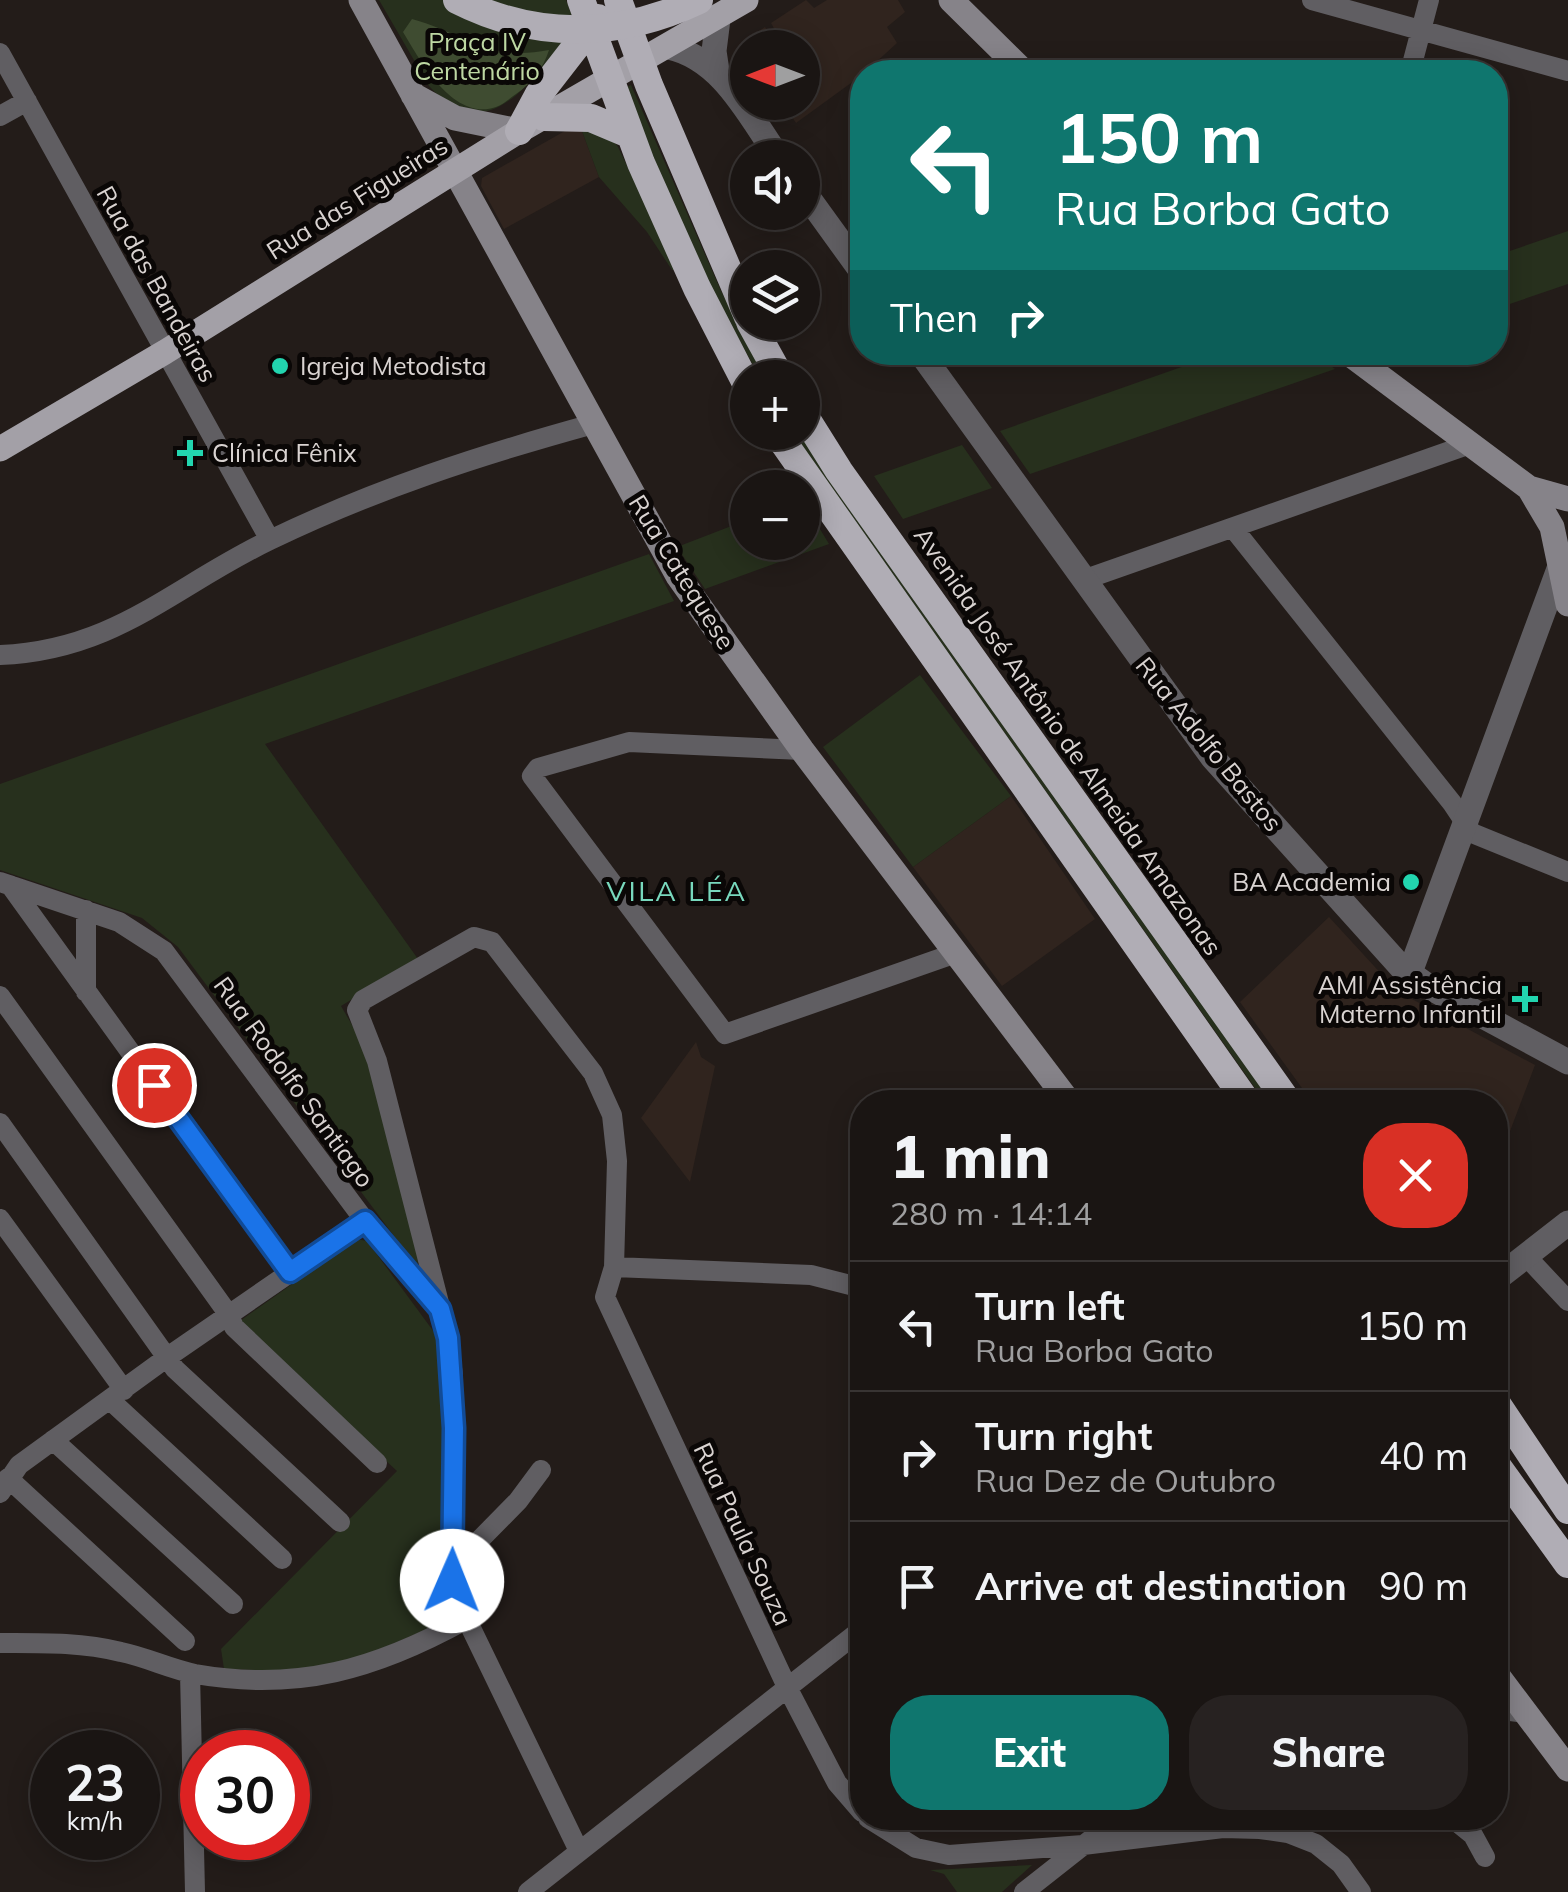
<!DOCTYPE html>
<html lang="en">
<head>
<meta charset="utf-8">
<style>
	body { margin:0; font-family:Mulish,sans-serif; background:#272221; color:#f1f3f6; height:100vh; display:flex; flex-direction:column; font-size:38px; white-space:nowrap }
	* { box-sizing:border-box; margin:0 }
	p { font-size:32px; color:#9f9fa0 }
	.icon { flex:none; width:55px; height:55px; fill:none; stroke:currentColor; stroke-width:2; stroke-linecap:round; stroke-linejoin:round }
	.map { position:relative; flex:1; overflow:hidden }
	.details { position:absolute; left:850px; top:1090px; width:658px; height:740px; display:flex; flex-direction:column; background:#1a1513; border-radius:40px; box-shadow:0 5px 25px #0003,0 0 0 2px #383433 }
	.details>* { flex:none }
	.top-card { position:absolute; left:850px; top:60px; width:658px; height:305px; border-radius:40px; box-shadow:0 5px 25px #0003,0 0 0 2px #383433; background:#0f766e; color:#fff; overflow:hidden }
	.needle { width:65px; rotate:270deg }
	.controls { position:absolute; left:730px; top:30px; display:grid; gap:20px }
	.controls a { display:grid; place-items:center; width:90px; height:90px; border-radius:50%; background:#1a1513; box-shadow:0 5px 25px #0003,0 0 0 2px #383433; font-size:50px }
	.speed { position:absolute; left:30px; top:1730px; display:flex; gap:20px; font-size:50px; font-weight:700; text-align:center }
	.speed>* { display:grid; place-content:center; width:130px; height:130px; border-radius:50%; background:#1a1513; box-shadow:0 5px 25px #0003,0 0 0 2px #383433; line-height:1 }
	.speed small { font-size:25px; font-weight:400 }
	.speed .limit { border:15px solid #d22; background:#fff; color:#111 }
	.pin { position:absolute; display:grid; place-items:center; width:85px; height:85px; color:#fff; margin:-42px; border:5px solid #fff; border-radius:50%; box-shadow:0 2px 10px #0007 }
	.me { position:absolute; width:110px; margin:-55px; rotate:1deg; stroke-linejoin:round; filter:drop-shadow(0 0 8px #0008) }
	.turn { display:flex; align-items:center; gap:35px; height:210px; padding:0 40px; font-size:45px }
	.turn .icon { width:130px; height:130px; stroke-width:2.5 }
	.turn b { display:block; font-size:70px; line-height:85px }
	.then { display:flex; align-items:center; height:95px; padding:0 40px; background:#0003; gap:20px; font-size:38px }
	.round { display:grid; place-items:center; flex:none; width:105px; height:105px; border-radius:40px; background:#272221 }
	.overview { display:flex; align-items:center; justify-content:space-between; height:170px; padding:0 40px }
	h1 { font-size:60px; font-weight:800; line-height:75px }
	.action { display:flex; gap:20px; margin-top:auto; padding:20px 40px }
	.action a { flex:1; height:115px; border-radius:40px; background:#0f766e; color:#fff; font-size:40px; font-weight:800; line-height:115px; text-align:center }
	.action a+a { background:#272221; color:#f1f3f6 }
	ul { padding:0; list-style:none }
	li { display:flex; align-items:center; gap:30px; height:130px; padding:0 40px; border-top:2px solid #383433 }
	li div { flex:1 }
	li b { display:block; font-size:38px }
	li em { font-style:normal }
	.map>svg:first-child { display:block }
	.built { fill:#30241e }
	.green { fill:#27301d }
	.forest { fill:#3f4c31 }
	.lines { fill:none; stroke-linecap:round; stroke-linejoin:round }
	.minor { stroke:#605e62; stroke-width:20 }
	.tertiary { stroke:#605e62; stroke-width:25 }
	.secondary { stroke:#868389; stroke-width:25 }
	.primary { stroke:#a3a0a7; stroke-width:25 }
	.trunk { stroke:#b0adb5; stroke-width:28 }
	.trunk-bridge { stroke:#b0adb5; stroke-width:28 }
	.route-casing { stroke:#114b97; stroke-width:25 }
	.route { stroke:#1a73e8; stroke-width:18 }
	.poi-dot { fill:#22d5af; stroke:#0a0706; stroke-width:4 }
	.labels { text-anchor:middle; stroke-width:10; stroke-linejoin:round; paint-order:stroke }
	.park-label { font-size:25px; fill:#bed8a3; stroke:#0a0706 }
	.street-label { font-size:25px; fill:#d9d3d1; stroke:#0a0706 }
	.poi-label { font-size:25px; fill:#d9d3d1; stroke:#0a0706; text-anchor:start }
	.neighbourhood-label { font-size:28px; letter-spacing:2.5px; fill:#78d8bd; stroke:#0a0706 }
</style>
</head>
<body>
<div class="map">
<svg width="1568" height="1892" viewBox="0 0 1568 1892">
	<rect width="100%" height="100%" fill="#231c19"/>
	<!-- built -->
	<path class="built" d="M806,0L814,8L827,0H898L905,12L887,27L897,43L862,75L796,123L783,103L802,102V48H747L743,41L765,27L776,44L781,41L771,23Z
		M579,123L599,177L504,229L481,186L482,178Z
		M1011,796L1095,919L1002,986L913,867Z
		M1329,917L1397,991L1535,1065L1495,1171V1102H1312L1240,1002Z
		M696,1042L701,1057L715,1066L690,1182L641,1118Z"/>
	<!-- green -->
	<path class="green" d="M379,0H566L574,21C567,39 557,51 544,66C510,107 474,136 429,86Z
		M631,85L721,291L767,377H760C707,286 663,187 625,88Z
		M579,123L612,138L618,147L677,270H672L647,232L599,177Z
		M1568,231V284L1495,309V256Z
		M1224,352L1313,353L1335,369L1030,474L1000,431Z
		M793,433H801L1272,1102H1265Z
		M962,445L992,488L903,519L874,476Z
		M803,501L829,544L705,589L677,547L747,520L748,542H802Z
		M649,554L674,601L265,744L418,959L341,1006L366,1049L420,1262L415,1264L178,947L142,918L0,870V784Z
		M920,675L1011,796L913,867L823,747Z
		M356,1239L367,1241L434,1332L438,1340L444,1378V1612L441,1619L430,1628L352,1661L284,1671L224,1669L221,1649L397,1471L237,1323Z
		M1032,1865L1002,1892H957L944,1874L930,1870Z"/>
	<!-- forest -->
	<path class="forest" d="M412,19C466,34 487,62 549,50C544,67 531,84 516,94C510,98 503,105 496,107C453,122 420,60 403,32Z"/>
	<g class="lines">
		<!-- minor -->
		<path class="minor" d="M1312,0L1568,71
			M0,53L270,540
			M1410,72L1429,0
			M0,116L27,101
			M1233,528L1452,803L1472,833L1568,872
			M1083,580L1470,444
			M0,655C116,650 172,587 270,540C376,489 480,455 593,424
			M802,750L629,742L538,768L532,776L725,1034L956,953
			M0,882L119,922L164,951L365,1221L438,1306
			M10,885L289,1272
			M86,992V910
			M0,996L229,1315L234,1327L377,1463
			M0,1123L175,1369L340,1522
			M0,1219L124,1390
			M1526,1256L1568,1301
			M614,1267L811,1275L862,1288
			M110,1400L282,1559
			M53,1440L233,1604
			M8,1478L185,1641
			M0,1493L19,1465L169,1356L365,1221
			M451,1569L518,1501L541,1470
			M0,1643C41,1643 81,1642 121,1652C146,1657 170,1669 195,1674C298,1692 376,1669 465,1620
			M190,1673L195,1892
			M1495,1709L1526,1713
			M868,1818L916,1848L949,1855L1083,1845L1223,1828L1260,1829L1288,1833L1316,1844L1341,1864L1361,1892
			M1452,1818L1473,1835L1485,1857
			M579,1851L454,1593L453,1375L448,1338L377,1061L357,1010L363,1000L474,937L492,942L593,1073L612,1115L617,1161L614,1267L605,1297L787,1687L837,1783L862,1812
			M528,1892L862,1629
			M1024,1892L1118,1818"/>
		<!-- tertiary -->
		<path class="tertiary" d="M669,47C723,59 749,116 779,158
			M717,71L714,51L718,19
			M802,189L862,272
			M920,352L1213,758L1401,967L1429,987L1568,1062
			M1409,975L1563,558
			M1495,1280L1568,1223"/>
		<!-- secondary -->
		<path class="secondary" d="M361,0L678,576L802,750L1069,1102
			M951,0L1024,72
			M413,95L455,118L519,131
			M1347,352L1529,488L1568,499
			M1529,488L1552,527L1568,604
			M1495,1672L1568,1769"/>
		<!-- primary -->
		<path class="primary" d="M0,449L165,352L519,131L746,0"/>
		<!-- trunk -->
		<path class="trunk" d="M581,0L641,163L697,288L748,387
			M618,0L649,85L748,317
			M544,117L591,118L629,134
			M519,131L539,94L598,18
			M750,322L781,378
			M802,412L839,471L1288,1102
			M776,432L1247,1102
			M1495,1401L1568,1510
			M1495,1463L1568,1564"/>
		<!-- trunk-bridge -->
		<path class="trunk-bridge" d="M457,0C536,40 619,38 699,0"/>
	</g>
	<g class="lines">
		<!-- route casing -->
		<g class="route-casing">
			<path id="route" d="M154,1085L290,1272L365,1221L440,1309L448,1338L454,1428L452,1581"/>
		</g>
		<!-- route -->
		<use href="#route" class="route"/>
	</g>
	<!-- markers -->
	<g class="poi-dot">
		<circle cx="280" cy="366" r="10"/>
		<path d="M185 438h10v10h10v10h-10v10h-10v-10h-10v-10h10z"/>
		<circle cx="1411" cy="882" r="10"/>
		<path d="M1520 984h10v10h10v10h-10v10h-10v-10h-10v-10h10z"/>
	</g>
	<g class="labels">
		<!-- park labels -->
		<g class="park-label">
			<text x="477" y="51">Praça IV<tspan x="477" dy="29">Centenário</tspan></text>
		</g>
		<!-- street labels -->
		<g class="street-label">
			<text transform="translate(357 198) rotate(-32)" y="9">Rua das Figueiras</text>
			<text transform="translate(157 284) rotate(61)" y="9">Rua das Bandeiras</text>
			<text transform="translate(682 572) rotate(58)" y="9">Rua Catequese</text>
			<text transform="translate(1068 741) rotate(55)" y="9">Avenida José Antônio de Almeida Amazonas</text>
			<text transform="translate(1209 744) rotate(51)" y="9">Rua Adolfo Bastos</text>
			<text transform="translate(294 1082) rotate(54)" y="9">Rua Rodolfo Santiago</text>
			<text transform="translate(743 1534) rotate(65)" y="9">Rua Paula Souza</text>
		</g>
		<!-- poi labels -->
		<g class="poi-label">
			<text x="300" y="375">Igreja Metodista</text>
			<text x="212" y="462">Clínica Fênix</text>
			<text x="1391" y="891" text-anchor="end">BA Academia</text>
			<text x="1502" y="994" text-anchor="end">AMI Assistência<tspan x="1502" dy="29">Materno Infantil</tspan></text>
		</g>
		<!-- neighbourhood labels -->
		<g class="neighbourhood-label">
			<text x="677" y="901">VILA LÉA</text>
		</g>
	</g>
</svg>
<div class="controls">
<a><svg class="needle" viewBox="-14 -14 28 28"><path d="M0-13l5 13h-10z" fill="#e53935"/><path d="M0 13l5-13h-10z" fill="#9f9fa0"/></svg></a>
<a><svg class="icon" aria-label="sound" viewBox="0 0 24 24"><path d="M4 9h4l5-4v14l-5-4H4zM17 9q2 3 0 6"/></svg></a>
<a><svg class="icon" aria-label="layers" viewBox="0 0 24 24"><path d="M12 4l9 5-9 5-9-5zM3 14l9 5 9-5"/></svg></a>
<a>+</a>
<a>−</a>
</div>
<div class="speed"><div>23<small>km/h</small></div><div class="limit">30</div></div>
<div class="pin" style="left:154px;top:1085px;background:#d93025"><svg class="icon" aria-label="arrive" viewBox="0 0 24 24"><path d="M6 21V4h12l-3 4 3 4H6"/></svg></div>
<svg class="me" style="left:452px;top:1581px" viewBox="-20 -20 40 40"><circle r="19" fill="#fff"/><path d="M0-13L10 11 0 6-10 11z" fill="#1a73e8"/></svg>
<div class="top-card">
<div class="turn"><svg class="icon" aria-label="left" viewBox="0 0 24 24"><path d="M17 20v-9H6M10 6l-5 5 5 5"/></svg><div><b>150 m</b>Rua Borba Gato</div></div>
<div class="then">Then<svg class="icon" aria-label="right" viewBox="0 0 24 24"><path d="M7 20v-9h11M14 6l5 5-5 5"/></svg></div>
</div>
<section class="details">
<div class="overview"><div><h1>1 min</h1><p>280 m · 14:14</p></div><a class="round" style="background:#d93025;color:#fff"><svg class="icon" aria-label="close" viewBox="0 0 24 24"><path d="M6 6l12 12M18 6L6 18"/></svg></a></div>
<ul>
<li><svg class="icon" aria-label="left" viewBox="0 0 24 24"><path d="M17 20v-9H6M10 6l-5 5 5 5"/></svg><div><b>Turn left</b><p>Rua Borba Gato</p></div><em>150 m</em></li>
<li><svg class="icon" aria-label="right" viewBox="0 0 24 24"><path d="M7 20v-9h11M14 6l5 5-5 5"/></svg><div><b>Turn right</b><p>Rua Dez de Outubro</p></div><em>40 m</em></li>
<li><svg class="icon" aria-label="arrive" viewBox="0 0 24 24"><path d="M6 21V4h12l-3 4 3 4H6"/></svg><div><b>Arrive at destination</b></div><em>90 m</em></li>
</ul>
<div class="action"><a>Exit</a><a>Share</a></div>
</section>
</div>
</body>
</html>
